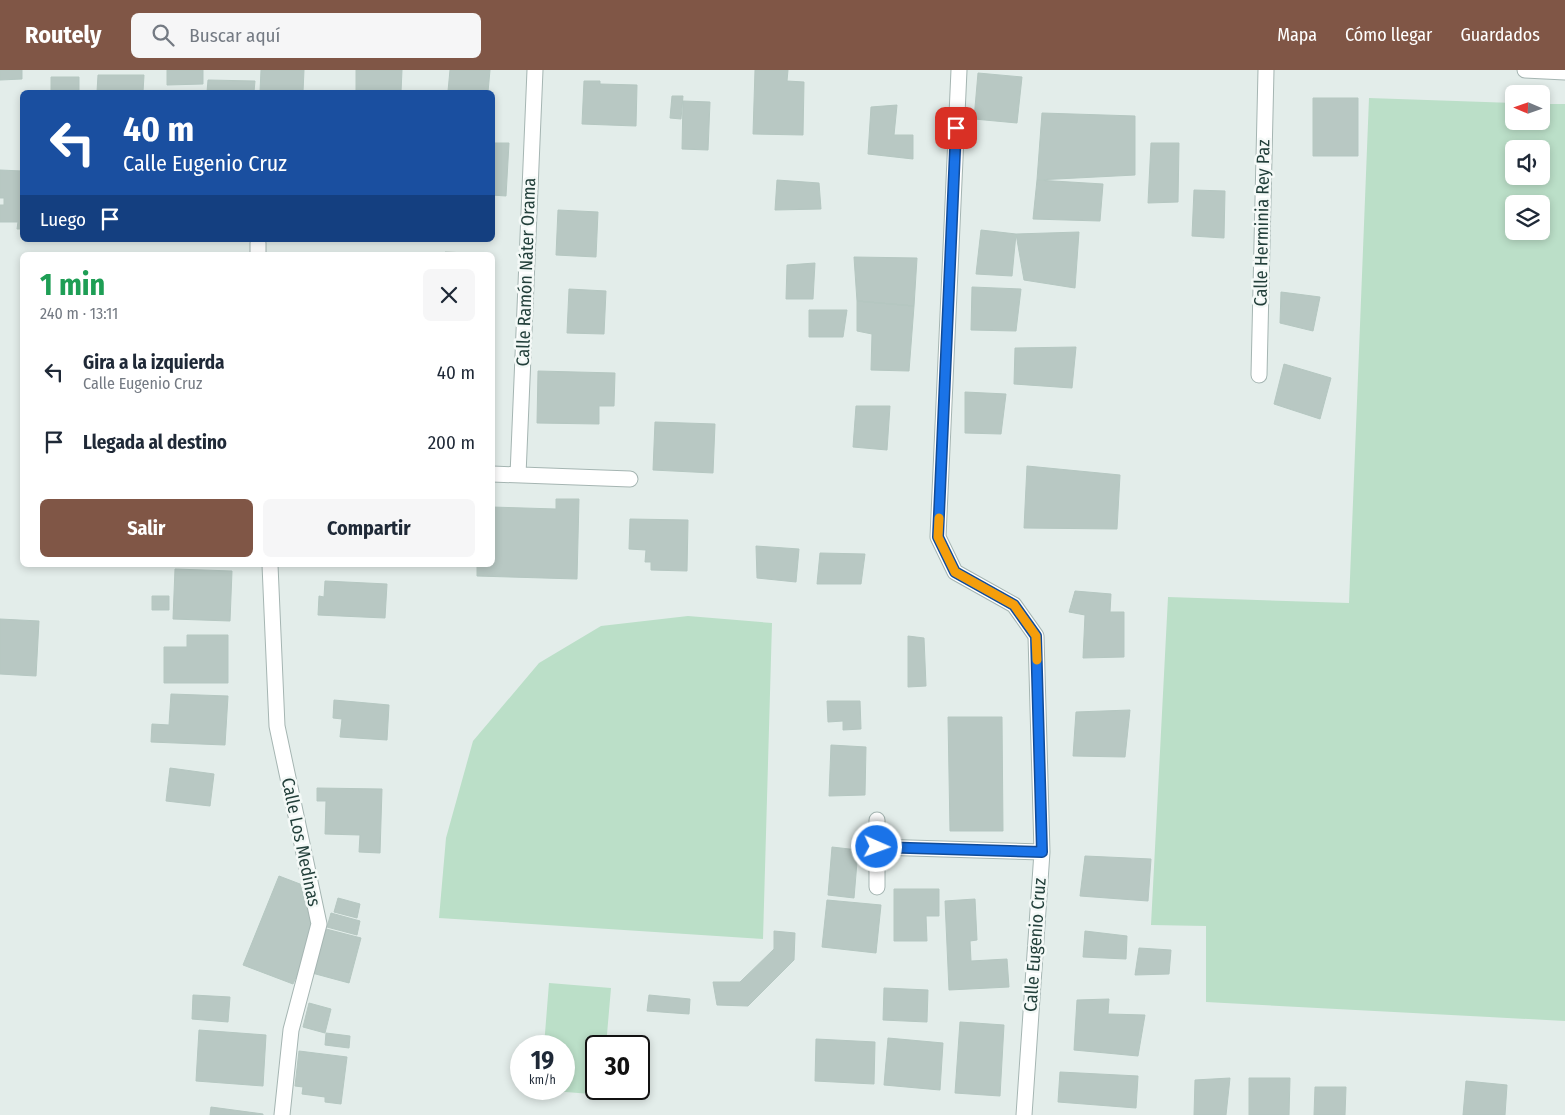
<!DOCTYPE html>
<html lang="es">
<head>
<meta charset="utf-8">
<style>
	body { margin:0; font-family:"Fira Sans Condensed",sans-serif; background:#f6f6f7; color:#1f2937; height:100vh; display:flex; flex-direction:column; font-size:19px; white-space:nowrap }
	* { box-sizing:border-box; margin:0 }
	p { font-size:16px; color:#747a83 }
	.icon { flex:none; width:28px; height:28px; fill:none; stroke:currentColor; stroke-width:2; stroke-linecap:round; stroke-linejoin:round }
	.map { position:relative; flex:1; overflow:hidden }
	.panel { position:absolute; left:20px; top:182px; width:475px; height:315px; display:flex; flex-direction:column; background:#fff; border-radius:8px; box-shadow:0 2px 8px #0003 }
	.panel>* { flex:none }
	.guide { position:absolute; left:20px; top:20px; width:475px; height:152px; border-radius:8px; box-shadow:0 2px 8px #0003; background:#1a4fa0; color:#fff; overflow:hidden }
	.needle { width:32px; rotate:272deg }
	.controls { position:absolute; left:1505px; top:15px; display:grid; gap:10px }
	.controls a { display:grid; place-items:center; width:45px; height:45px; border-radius:8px; background:#fff; box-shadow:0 2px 8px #0003; font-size:25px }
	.speed { position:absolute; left:510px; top:965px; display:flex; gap:10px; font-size:25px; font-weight:700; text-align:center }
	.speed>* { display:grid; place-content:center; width:65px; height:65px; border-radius:50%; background:#fff; box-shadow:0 2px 8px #0003; line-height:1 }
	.speed small { font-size:12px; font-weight:400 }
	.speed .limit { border:2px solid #111; border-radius:8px; background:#fff; color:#111 }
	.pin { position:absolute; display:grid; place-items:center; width:42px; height:42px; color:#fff; margin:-21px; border-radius:10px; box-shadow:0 2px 8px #0006 }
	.me { position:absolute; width:55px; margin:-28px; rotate:92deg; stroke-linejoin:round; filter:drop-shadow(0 0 4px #0008) }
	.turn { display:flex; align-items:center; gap:18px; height:105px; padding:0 20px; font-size:22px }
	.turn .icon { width:65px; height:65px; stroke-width:2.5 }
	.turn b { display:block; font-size:35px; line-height:42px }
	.then { display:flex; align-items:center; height:48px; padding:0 20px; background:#0003; gap:10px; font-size:19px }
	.round { display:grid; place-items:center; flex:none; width:52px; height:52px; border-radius:8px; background:#f6f6f7 }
	.head { display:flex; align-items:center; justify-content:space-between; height:85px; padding:0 20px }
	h1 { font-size:30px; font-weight:700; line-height:38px; color:#1e9e55 }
	.primary-button { display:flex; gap:10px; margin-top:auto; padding:10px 20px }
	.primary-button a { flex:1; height:58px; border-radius:8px; background:#805646; color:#fff; font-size:20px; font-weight:700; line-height:58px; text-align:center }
	.primary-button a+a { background:#f6f6f7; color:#1f2937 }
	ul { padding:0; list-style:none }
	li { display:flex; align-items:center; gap:15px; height:70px; padding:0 20px }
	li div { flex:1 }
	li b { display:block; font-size:19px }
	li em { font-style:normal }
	header { display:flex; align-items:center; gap:30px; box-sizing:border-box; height:70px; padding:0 25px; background:#805646; color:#fff }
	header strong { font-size:24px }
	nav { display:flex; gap:28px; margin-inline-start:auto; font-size:18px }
	.search { width:350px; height:45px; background:#f6f6f7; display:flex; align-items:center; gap:12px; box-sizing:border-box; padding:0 18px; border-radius:8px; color:#747a83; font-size:19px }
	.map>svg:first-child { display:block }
	.green { fill:#bbdfc8; fill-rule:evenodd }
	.building { fill:#b8c8c3; stroke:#b5c7c1 }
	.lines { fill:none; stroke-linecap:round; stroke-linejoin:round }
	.minor-casing { stroke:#a5b5b2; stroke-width:17 }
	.minor { stroke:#fff; stroke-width:15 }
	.route-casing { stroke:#114b97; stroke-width:12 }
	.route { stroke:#1a73e8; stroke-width:9 }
	.slow { stroke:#f59e0b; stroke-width:9 }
	.labels { text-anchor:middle; stroke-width:5; stroke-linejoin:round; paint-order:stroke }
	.street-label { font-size:18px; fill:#223f3a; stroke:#f4f9f7 }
</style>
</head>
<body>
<header>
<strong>Routely</strong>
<div class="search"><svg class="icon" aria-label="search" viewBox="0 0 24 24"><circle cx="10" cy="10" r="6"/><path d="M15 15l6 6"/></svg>Buscar aquí</div>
<nav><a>Mapa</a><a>Cómo llegar</a><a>Guardados</a></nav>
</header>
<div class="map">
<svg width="1565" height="1045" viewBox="0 0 1565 1045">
	<rect width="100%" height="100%" fill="#e3edea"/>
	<!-- green -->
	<path class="green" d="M1369,28L1514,33V51H1541V34H1565V951L1206,932V856L1151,855L1168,527L1349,533ZM1514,79H1541V106H1514ZM1514,134H1541V161H1514Z
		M688,546L772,553L763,869L439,848L446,768L473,671L539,593L601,556Z
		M549,913L611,918L606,976H596V1019H603V1025L541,1020V1019H564V976H544Z"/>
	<!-- building -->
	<path class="building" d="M0,0H22V9L0,10Z
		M167,0H203V14L167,15Z
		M261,0H304L303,22H260Z
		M356,0H402L401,22H356Z
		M450,0H490L488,22L448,21Z
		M755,0H788L787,11L804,12L803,65L753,64Z
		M978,3L1022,7L1017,53L974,49Z
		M98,5H144L143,22H97Z
		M51,7H79V22H51Z
		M208,10L255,11L254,22H207Z
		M584,11H600V14L637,15L636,56L582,54Z
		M672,26H683L681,49L670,48Z
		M1313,28H1358V86H1313Z
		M683,31L710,32L708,80L682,79Z
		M897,35L894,65H913V89L868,84L871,37Z
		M1042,43L1135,46V105L1037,110Z
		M492,73H509L506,126L492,125Z
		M1151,73H1179L1178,132L1148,133Z
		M0,100L22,101V162H21V159H17L18,152H0V135H4V128H0Z
		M777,110L819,113L821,139L775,140Z
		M1037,110L1103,114L1100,151L1033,149Z
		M1194,120L1225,121L1224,168L1192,166Z
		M558,140L598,142L596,187L556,185Z
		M981,160L1016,164L1012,206L976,204Z
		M1079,162L1075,218L1024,210L1016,164Z
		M445,182L491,184V185H445Z
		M854,187L917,188L914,236L857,231Z
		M815,193L813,229H786L787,195Z
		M972,217L1021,219L1016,261L971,260Z
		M569,219L606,221L604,264L567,263Z
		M1281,222L1320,227L1313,261L1280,253Z
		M857,231L914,236L909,301L871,300L872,264L857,261Z
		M809,240H847L843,267H809Z
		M1076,277L1072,318L1014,314L1015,278Z
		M1284,294L1331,308L1320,349L1274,334Z
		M538,301L615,303L614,336H599V354L537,353Z
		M965,322L1006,324L1001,364L965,363Z
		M856,336H890L887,380L853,377Z
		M655,352L715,354L713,403L653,400Z
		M1027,396L1120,405L1117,459L1024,458Z
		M556,429H579L577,509L477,506V495H492V437L556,439Z
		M630,449L688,450L687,501L651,500V492H645L646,480L629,479Z
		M756,476L799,479L796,512L757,508Z
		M820,483L865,484L861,514H817Z
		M175,499L232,501L230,551L173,549Z
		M325,511L387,514L385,548L318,545L319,526L324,527Z
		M1075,521L1111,524L1110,542H1124V587L1083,588L1085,545L1069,542Z
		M152,526H169V540H152Z
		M0,549L39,551L36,606L0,604Z
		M187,565H228V613H164V577H187Z
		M908,566L924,568L926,616L908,617Z
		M171,624L228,626L225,675L151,672L152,654L169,655Z
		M334,630L389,635L387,670L340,667L342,649L333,648Z
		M827,631H860L861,659L843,660V651L828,652Z
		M1130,640L1125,687L1073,686L1076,642Z
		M948,647H1002L1003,761H950Z
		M831,675L866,677L865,725L829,726Z
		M170,698L214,704L210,736L166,731Z
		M317,718L382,719L380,783L359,782L360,765L325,764L326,731H317Z
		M832,777L858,780L854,828L828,825Z
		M1085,786L1151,789L1148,831L1080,826Z
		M279,806L300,814L314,861L299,906L297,905L293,914L243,895Z
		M894,819H939V846H926L927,871H894Z
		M338,828L360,834L357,848L334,842Z
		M975,829L977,870L970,871L971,891L1007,889L1009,917L949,920L945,831Z
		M827,830L881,835L876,883L822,877Z
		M331,843L360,851L357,865L327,857Z
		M326,859L361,868L349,913L312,903L320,872H322Z
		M774,861L795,863L794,890L748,936L717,935L713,912H740L774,879Z
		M1085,861L1127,866L1126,889L1083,887Z
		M1139,878L1171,880L1169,904L1135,905Z
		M884,918L928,920L927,952L883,950Z
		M193,925L230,927L228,952L192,949Z
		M649,925L690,929L689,944L647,941Z
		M1109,929L1108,944L1145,945L1138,986L1074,980L1077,930Z
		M309,933L331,939L325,963L303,957Z
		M960,952L1004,955L1000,1026L955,1023Z
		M199,960L266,965L263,1016L196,1011Z
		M326,963L350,966L349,978L325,975Z
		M888,968L943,973L940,1020L884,1015Z
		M816,969L875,972L874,1014L815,1011Z
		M299,981L347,987L341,1034L325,1032V1027L302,1024L303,1017L295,1016Z
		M1060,1002L1138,1006L1136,1038L1058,1032Z
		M1230,1008L1226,1045H1194L1195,1010Z
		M1249,1008H1290L1289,1045H1249Z
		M1466,1011L1507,1015L1505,1045H1463Z
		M1315,1017H1346L1345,1045H1314Z
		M211,1037L263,1044V1045H210Z"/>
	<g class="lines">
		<!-- minor casing -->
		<g class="minor-casing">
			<path id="minor" d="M959,0L938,467L955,502L1014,535L1036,566L1042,782L1024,1045
				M1525,0L1565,2
				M258,173V185
				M1259,305L1266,0
				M492,404L630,409
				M518,405L535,0
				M270,495L277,656L319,854L291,960L282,1045
				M877,777L1042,782
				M877,817V750"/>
		</g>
		<!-- minor -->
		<use href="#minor" class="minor"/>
	</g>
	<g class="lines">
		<!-- route casing -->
		<g class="route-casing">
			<path id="route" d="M877,777L1042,782L1036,566L1014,535L955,502L938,467L956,58"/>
		</g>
		<!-- route -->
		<use href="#route" class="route"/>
		<!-- slow -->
		<path class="slow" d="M939,448L938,467L955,502L1014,535L1036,566L1037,590"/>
	</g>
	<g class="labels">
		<!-- street labels -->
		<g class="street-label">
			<text transform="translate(1262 153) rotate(-89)" y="6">Calle Herminia Rey Paz</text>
			<text transform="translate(526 202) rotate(-88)" y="6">Calle Ramón Náter Orama</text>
			<text transform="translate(301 772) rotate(78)" y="6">Calle Los Medinas</text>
			<text transform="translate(1035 875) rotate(-86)" y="6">Calle Eugenio Cruz</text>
		</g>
	</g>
</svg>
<div class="controls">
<a><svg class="needle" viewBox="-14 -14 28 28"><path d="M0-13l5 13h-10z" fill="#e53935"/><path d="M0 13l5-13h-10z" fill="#747a83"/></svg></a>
<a><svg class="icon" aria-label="sound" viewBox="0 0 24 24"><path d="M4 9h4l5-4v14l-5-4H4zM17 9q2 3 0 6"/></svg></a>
<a><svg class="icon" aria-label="layers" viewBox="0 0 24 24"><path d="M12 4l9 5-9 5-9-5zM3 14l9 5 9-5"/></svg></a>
</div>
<div class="speed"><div>19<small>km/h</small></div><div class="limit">30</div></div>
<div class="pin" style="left:956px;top:58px;background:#d93025"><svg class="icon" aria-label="arrive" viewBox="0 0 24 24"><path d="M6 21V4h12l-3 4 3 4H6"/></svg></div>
<svg class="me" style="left:877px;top:777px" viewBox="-20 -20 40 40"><circle r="17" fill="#1a73e8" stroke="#fff" stroke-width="3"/><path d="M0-11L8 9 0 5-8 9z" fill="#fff"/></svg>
<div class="guide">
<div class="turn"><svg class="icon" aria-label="left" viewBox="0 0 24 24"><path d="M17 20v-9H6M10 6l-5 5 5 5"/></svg><div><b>40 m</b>Calle Eugenio Cruz</div></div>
<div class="then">Luego<svg class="icon" aria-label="arrive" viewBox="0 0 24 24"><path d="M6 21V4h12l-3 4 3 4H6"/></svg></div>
</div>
<section class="panel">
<div class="head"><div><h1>1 min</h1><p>240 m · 13:11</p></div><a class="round"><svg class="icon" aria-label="close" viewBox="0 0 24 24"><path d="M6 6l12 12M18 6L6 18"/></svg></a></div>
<ul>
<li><svg class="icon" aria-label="left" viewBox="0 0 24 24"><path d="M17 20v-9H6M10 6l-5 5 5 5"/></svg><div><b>Gira a la izquierda</b><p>Calle Eugenio Cruz</p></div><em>40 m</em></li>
<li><svg class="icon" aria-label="arrive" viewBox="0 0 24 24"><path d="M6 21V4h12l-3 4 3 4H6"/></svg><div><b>Llegada al destino</b></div><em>200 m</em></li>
</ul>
<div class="primary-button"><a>Salir</a><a>Compartir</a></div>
</section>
</div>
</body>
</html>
